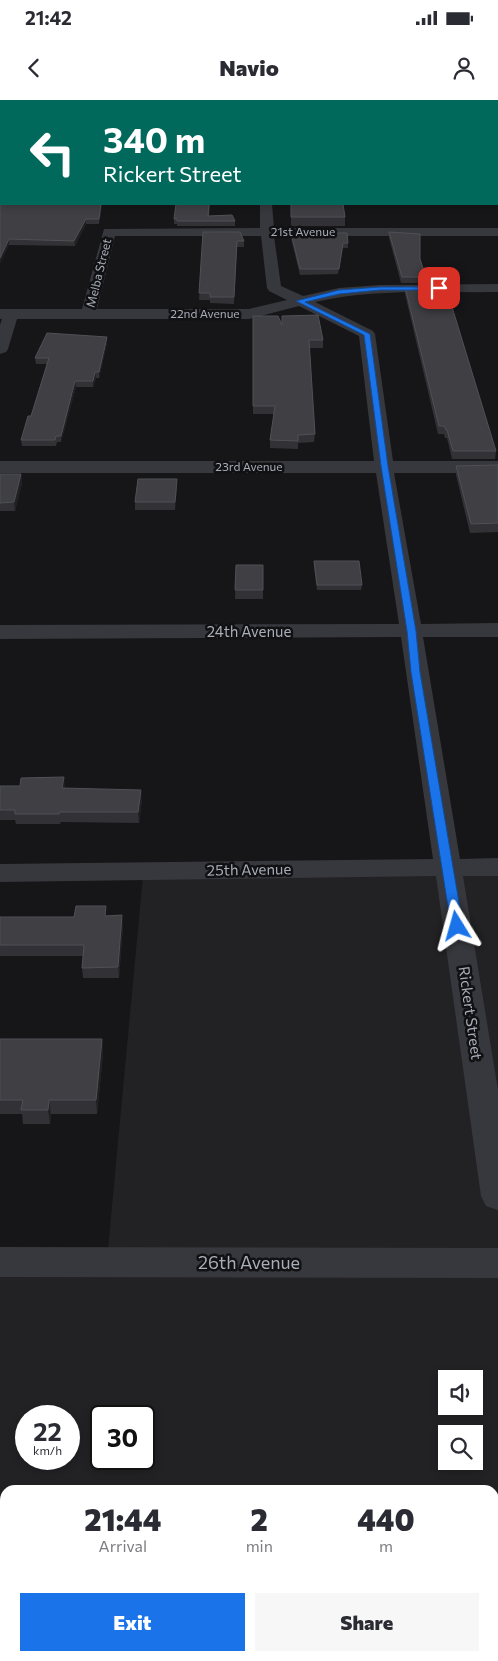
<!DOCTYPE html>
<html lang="en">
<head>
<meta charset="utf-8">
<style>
	body { margin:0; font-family:Commissioner,sans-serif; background:#f7f7f7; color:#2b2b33; height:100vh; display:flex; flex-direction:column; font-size:19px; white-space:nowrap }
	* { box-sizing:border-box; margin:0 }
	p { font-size:16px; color:#7c7c81 }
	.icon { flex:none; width:28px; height:28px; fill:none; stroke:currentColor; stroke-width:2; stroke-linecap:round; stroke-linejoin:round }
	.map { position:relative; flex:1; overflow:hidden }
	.details { position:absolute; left:0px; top:1385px; width:499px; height:176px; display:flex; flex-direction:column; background:#fff; border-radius:15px 15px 0 0; box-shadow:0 2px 8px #0003 }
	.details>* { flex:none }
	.banner { position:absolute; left:0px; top:0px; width:499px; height:105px; box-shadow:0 2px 8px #0003; background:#00695c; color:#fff; overflow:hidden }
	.controls { position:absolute; left:438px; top:1270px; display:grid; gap:10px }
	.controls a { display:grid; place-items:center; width:45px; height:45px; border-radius:0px; background:#fff; box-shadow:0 2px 8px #0003; font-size:25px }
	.speed { position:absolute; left:15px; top:1305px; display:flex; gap:10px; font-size:25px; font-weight:700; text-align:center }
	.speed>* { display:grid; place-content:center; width:65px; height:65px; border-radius:50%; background:#fff; box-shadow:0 2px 8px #0003; line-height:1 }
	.speed small { font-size:12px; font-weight:400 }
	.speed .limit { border:2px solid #111; border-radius:8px; background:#fff; color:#111 }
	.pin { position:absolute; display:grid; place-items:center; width:42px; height:42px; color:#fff; margin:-21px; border-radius:10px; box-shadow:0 2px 8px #0006 }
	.me { position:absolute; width:55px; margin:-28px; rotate:352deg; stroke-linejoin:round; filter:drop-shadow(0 0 4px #0008) }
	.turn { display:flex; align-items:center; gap:18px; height:105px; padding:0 20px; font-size:22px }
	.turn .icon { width:65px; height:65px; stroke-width:2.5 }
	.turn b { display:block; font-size:35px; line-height:42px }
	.eta { display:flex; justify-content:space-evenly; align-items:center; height:85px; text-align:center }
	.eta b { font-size:30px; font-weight:800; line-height:35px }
	.button { display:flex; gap:10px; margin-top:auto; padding:10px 20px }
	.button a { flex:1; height:58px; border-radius:0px; background:#1a73e8; color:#fff; font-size:20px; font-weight:800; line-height:58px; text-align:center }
	.button a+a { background:#f7f7f7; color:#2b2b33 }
	.status { display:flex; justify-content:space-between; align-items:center; height:35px; padding:0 25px; background:#fff; direction:ltr }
	.status svg { height:14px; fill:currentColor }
	header { display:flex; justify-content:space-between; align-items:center; height:65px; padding:0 20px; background:#fff; font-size:22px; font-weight:800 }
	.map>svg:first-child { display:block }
	.built { fill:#222225; fill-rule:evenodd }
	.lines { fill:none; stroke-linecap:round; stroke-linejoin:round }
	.minor { fill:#37383d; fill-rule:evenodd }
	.wall { fill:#323236 }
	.shaded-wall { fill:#212124 }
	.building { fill:#3f3f44; stroke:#4f5156 }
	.route { fill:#1a73e8; stroke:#114b97 }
	.labels { text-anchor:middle; stroke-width:5; stroke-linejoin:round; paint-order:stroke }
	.far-street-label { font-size:12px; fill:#a8adb8; stroke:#111113 }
	.street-label { font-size:15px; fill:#a8adb8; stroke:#111113 }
	.near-street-label { font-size:18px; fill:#a8adb8; stroke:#111113 }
</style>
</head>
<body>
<div class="status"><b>21:42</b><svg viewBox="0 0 49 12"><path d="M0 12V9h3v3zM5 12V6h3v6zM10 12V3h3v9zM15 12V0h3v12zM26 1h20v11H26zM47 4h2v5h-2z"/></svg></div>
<header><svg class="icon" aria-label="back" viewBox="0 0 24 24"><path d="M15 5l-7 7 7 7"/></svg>Navio<svg class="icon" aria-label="person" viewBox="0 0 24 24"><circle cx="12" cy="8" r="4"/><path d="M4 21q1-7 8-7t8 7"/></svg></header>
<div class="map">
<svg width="498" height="1561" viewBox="0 0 498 1561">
	<rect width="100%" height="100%" fill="#161618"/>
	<!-- built -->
	<path class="built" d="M143,776H498V1561H0V1169L106,1170ZM446,1279H474V1306H446ZM26,1316H69V1359H26ZM101,1316H144V1359H101ZM446,1334H474V1361H446ZM5,1390H494V1556H5Z"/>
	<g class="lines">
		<!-- minor -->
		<path class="minor" d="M78,0H88V1H78Z
			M1,67V76L0,77V68Z
			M260,104H272L274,128H498V136H274L281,186L303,196L339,188L380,185L498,184V192C437,193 374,188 315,202L373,231L375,234L393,361H498V373H394L421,524L498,523V537H423L460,759L498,758V776H463L498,990V1110L486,1106L481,1096L436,776L0,782V764L433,759L401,537L0,539V525L399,524L376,373H0V361H374L359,236L299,206L249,219H17L8,249L6,252L0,254V225L2,219H0V209H82L104,129L260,128ZM115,136H261L267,188L269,191L287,200L249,209H97Z
			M0,1147L498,1148V1178L0,1177Z"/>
	</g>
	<!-- wall -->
	<path class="wall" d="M1,104H102L99,124H86L75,146L9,145Z
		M176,104H210L209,116L235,121V126H177V124H174V119Z
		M291,104L345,117V126H291Z
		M203,132L244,141V147H237L234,204L210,203V200H199Z
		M389,132L426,177V183H401L389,138Z
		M291,133L348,143V148H343L338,174L300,175L291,138Z
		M405,187L433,197L496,351L495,359H452L447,338H445L444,334H438L405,194Z
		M253,216L323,240V248H309L315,334L314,342L298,343V349L270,348V340L274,314H253Z
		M107,243L99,278H96L93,287H76L61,342H57L56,346H22L21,340L31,316L47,264H36L35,258Z
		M498,365V432L470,433L456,375V366Z
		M0,374H21L22,383L15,411H0Z
		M177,387L175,410H135V402Z
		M314,461L362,485L361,490H317L314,466Z
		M236,465H263V499H235Z
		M0,686L65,689L142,700L139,723L61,722L60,724H16L15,720H0Z
		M107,816L123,826L119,878H83L82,868L83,856H0V817H74Z
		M0,939H102L103,954L97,1014H51L50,1024H23L22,1014H0Z"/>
	<!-- shaded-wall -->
	<path class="shaded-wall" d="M101,104H102L99,124V119Z
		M86,119V124L75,146L74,141Z
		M9,139V145L0,164V158Z
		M343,143V148L338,174L339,169Z
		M107,237V243L99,278V272Z
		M95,272L96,278L93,287V281Z
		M75,281L76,287L61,342V336Z
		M21,374L22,383L15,411L14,402Z
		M177,379V387L175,410V402Z
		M64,677L65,687L63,699L62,688Z
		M141,690L142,700L139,723L138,712Z
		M122,815L123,826L119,878L118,867Z
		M102,939L103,954L97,1014L96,1000Z
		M49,1000L51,1014L50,1024L48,1010Z"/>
	<!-- building -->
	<path class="building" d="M0,0H59V1H1V21L0,23Z
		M121,0H246V1H121Z
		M373,0H498V76V1H373Z
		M0,87H1V104H101L99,119H86L74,141L9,139L0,158Z
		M176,104H209L208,116L232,115L235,121H177V119H174Z
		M291,104H343L345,117H291Z
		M203,132H240L244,141H237L234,197H210V193H199Z
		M389,132L420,134V159L426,177H402Z
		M291,133H347L348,143H343L339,169H300Z
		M405,187H430L433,197H449L496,351H453L447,330H446L444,326H439Z
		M318,215L323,240H309L315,334L298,335V341L270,340L275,306H253V216H278L282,225V216Z
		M47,233L107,237L99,272H95L93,281H75L61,336H56L55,340H21L28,316H31L49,258H35Z
		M498,365V423L471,424L456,366Z
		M0,374H21L14,402L0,403Z
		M138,379H177L175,402H135Z
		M314,461H359L362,485H317Z
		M236,465H263V490H235Z
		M64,677L62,688L141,690L138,712H60L59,714H15V710H0V686H20L21,678Z
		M76,806H106L105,816L122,815L118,867L82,868L84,845H0V817H74Z
		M0,939H102L96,1000H49L48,1010H21L23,1000H0Z
		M86,1556H182V1561H85Z"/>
	<!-- route -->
	<path class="route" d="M380,187H439L442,188L439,190H380L339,194L305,202L370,234L388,366L416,531L420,572L463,826L457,830L451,826L411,572L407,531L381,366L364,235L296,201L339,190Z"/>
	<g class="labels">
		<!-- far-street labels -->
		<g class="far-street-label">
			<text x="303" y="136">21st Avenue</text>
			<text transform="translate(99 173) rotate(-76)" y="4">Melba Street</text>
			<text x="205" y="218">22nd Avenue</text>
			<text x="249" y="371">23rd Avenue</text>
		</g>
		<!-- street labels -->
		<g class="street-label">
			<text x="249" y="537">24th Avenue</text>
			<text transform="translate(249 770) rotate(-1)" y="5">25th Avenue</text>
			<text transform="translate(470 913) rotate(82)" y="5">Rickert Street</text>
		</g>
		<!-- near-street labels -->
		<g class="near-street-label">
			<text x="249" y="1169">26th Avenue</text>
		</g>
	</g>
</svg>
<div class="controls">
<a><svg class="icon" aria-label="sound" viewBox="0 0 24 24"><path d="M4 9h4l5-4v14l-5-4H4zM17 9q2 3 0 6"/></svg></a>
<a><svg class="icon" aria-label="search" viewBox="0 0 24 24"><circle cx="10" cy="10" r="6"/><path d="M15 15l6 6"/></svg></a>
</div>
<div class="speed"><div>22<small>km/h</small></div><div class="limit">30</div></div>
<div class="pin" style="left:439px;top:188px;background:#d93025"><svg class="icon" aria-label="arrive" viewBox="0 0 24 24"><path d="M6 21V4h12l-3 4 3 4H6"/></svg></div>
<svg class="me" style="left:457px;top:826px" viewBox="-20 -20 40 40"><path d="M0-17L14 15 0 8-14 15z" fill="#1a73e8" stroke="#fff" stroke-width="4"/></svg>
<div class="banner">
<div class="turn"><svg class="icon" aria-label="left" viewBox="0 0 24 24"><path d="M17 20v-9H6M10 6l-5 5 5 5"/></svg><div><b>340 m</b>Rickert Street</div></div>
</div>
<section class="details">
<div class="eta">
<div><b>21:44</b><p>Arrival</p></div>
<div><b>2</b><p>min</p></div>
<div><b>440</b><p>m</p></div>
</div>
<div class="button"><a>Exit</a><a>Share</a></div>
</section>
</div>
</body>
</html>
